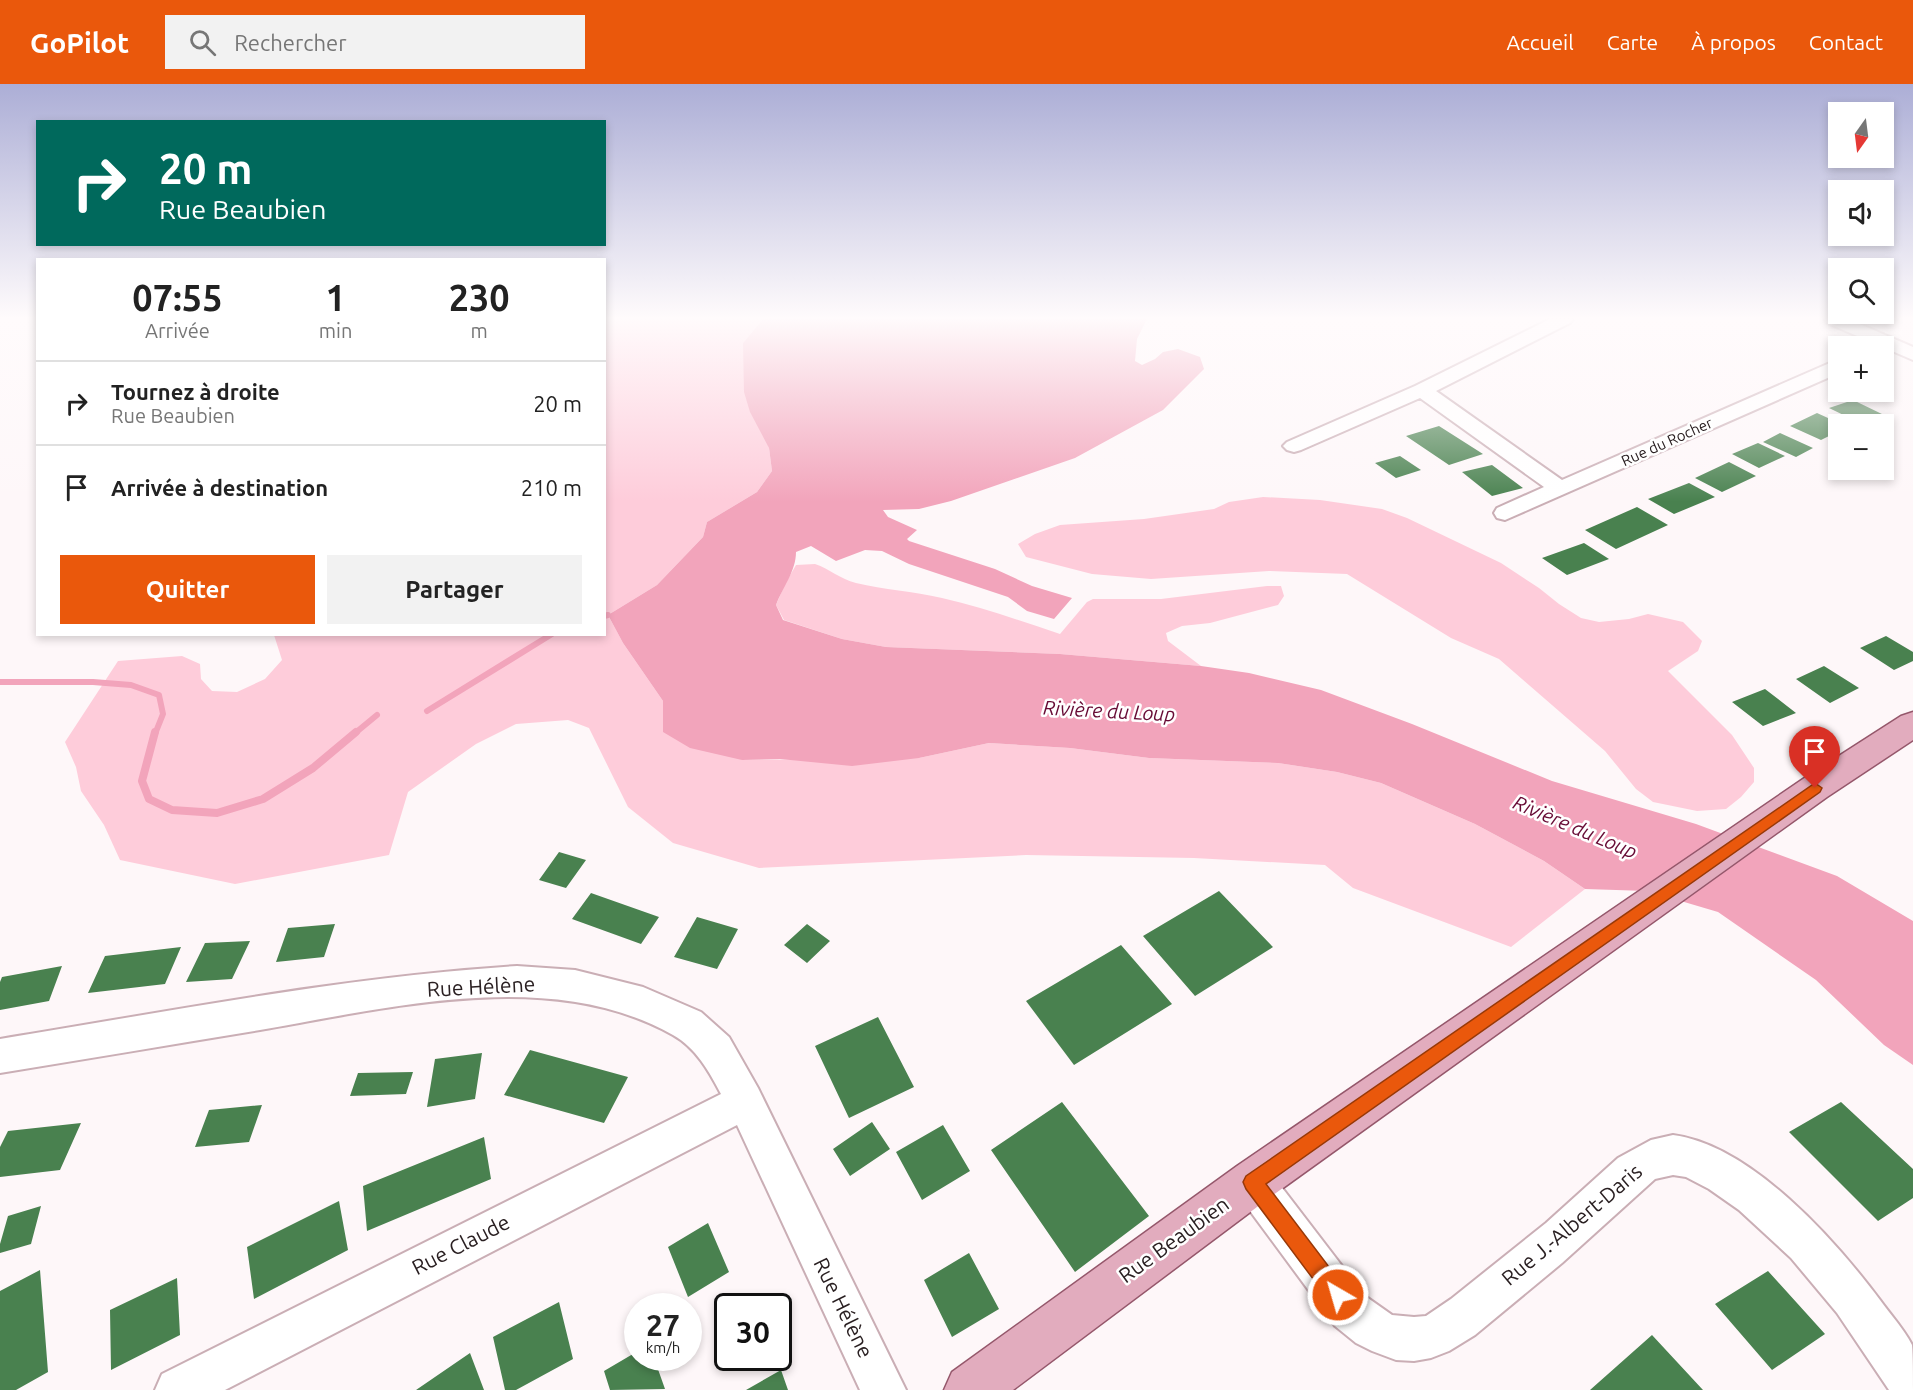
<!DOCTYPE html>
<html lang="fr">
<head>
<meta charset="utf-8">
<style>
	body { margin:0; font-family:Ubuntu,sans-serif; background:#f2f2f2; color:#222; height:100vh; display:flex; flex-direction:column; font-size:22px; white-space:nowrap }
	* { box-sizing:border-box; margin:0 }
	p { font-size:20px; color:#767676 }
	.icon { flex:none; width:33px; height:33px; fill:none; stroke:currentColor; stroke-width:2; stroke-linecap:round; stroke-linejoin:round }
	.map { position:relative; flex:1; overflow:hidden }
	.panel { position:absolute; left:36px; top:174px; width:570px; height:378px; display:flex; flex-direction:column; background:#fff; border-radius:0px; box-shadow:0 3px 9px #0003 }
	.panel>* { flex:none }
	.hud { position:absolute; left:36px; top:36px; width:570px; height:126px; border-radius:0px; box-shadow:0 3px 9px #0003; background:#00695c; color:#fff; overflow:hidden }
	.needle { width:39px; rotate:194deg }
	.fabs { position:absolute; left:1828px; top:18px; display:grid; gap:12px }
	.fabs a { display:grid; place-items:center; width:66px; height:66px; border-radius:0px; background:#fff; box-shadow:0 3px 9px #0003; font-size:30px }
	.speed { position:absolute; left:624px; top:1209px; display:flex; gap:12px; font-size:30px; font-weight:700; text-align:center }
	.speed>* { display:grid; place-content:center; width:78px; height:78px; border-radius:50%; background:#fff; box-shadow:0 3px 9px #0003; line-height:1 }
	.speed small { font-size:15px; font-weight:400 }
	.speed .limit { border:3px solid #111; border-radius:9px; background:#fff; color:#111 }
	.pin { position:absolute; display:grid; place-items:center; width:51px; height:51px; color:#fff; margin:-62px -26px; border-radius:50% 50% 50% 0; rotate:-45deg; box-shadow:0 0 6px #0007 }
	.pin .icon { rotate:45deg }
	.me { position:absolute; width:66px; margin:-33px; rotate:322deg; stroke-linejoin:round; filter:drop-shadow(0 0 4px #0008) }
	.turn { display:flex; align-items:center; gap:21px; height:126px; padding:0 24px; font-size:27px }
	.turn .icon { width:78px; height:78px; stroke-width:2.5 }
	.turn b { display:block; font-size:42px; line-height:51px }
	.eta { display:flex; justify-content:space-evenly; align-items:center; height:102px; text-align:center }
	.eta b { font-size:36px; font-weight:700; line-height:42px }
	.primary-button { display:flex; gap:12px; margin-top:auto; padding:12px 24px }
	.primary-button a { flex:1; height:69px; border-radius:0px; background:#ea580c; color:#fff; font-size:24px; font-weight:700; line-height:69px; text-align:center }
	.primary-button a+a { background:#f2f2f2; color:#222 }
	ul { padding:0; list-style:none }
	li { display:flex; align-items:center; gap:18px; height:84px; padding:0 24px; border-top:2px solid #e0e0e0 }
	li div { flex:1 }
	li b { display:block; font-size:22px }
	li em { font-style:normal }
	header { display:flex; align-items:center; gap:36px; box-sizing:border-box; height:84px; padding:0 30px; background:#ea580c; color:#fff }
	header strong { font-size:28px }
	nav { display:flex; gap:33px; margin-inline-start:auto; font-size:21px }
	.search { width:420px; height:54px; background:#f2f2f2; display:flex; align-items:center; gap:15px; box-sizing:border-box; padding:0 21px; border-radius:0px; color:#767676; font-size:22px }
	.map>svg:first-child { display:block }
	.green { fill:#feccda }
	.water { fill:#f2a4bb }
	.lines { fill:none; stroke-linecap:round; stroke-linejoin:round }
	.stream-far1 { stroke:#f2a4bb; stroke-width:6 }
	.stream { stroke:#f2a4bb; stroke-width:8 }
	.building { fill:#49814f }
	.minor-casing { stroke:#caaeb5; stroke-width:4 }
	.major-casing { stroke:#95576b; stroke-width:3 }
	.minor { fill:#fff; fill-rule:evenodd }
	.major { fill:#e2acbe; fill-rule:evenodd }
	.route { fill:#ea580c; stroke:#983908; stroke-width:1.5 }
	.labels { text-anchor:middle; stroke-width:5; stroke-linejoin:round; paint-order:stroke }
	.far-street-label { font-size:15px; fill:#2a2022; stroke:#fff }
	.water-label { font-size:20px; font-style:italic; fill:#670b35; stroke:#fff }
	.near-street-label { font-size:21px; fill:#2a2022; stroke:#fff }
</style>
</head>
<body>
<header>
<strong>GoPilot</strong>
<div class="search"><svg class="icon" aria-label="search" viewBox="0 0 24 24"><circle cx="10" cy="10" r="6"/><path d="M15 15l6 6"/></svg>Rechercher</div>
<nav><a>Accueil</a><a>Carte</a><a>À propos</a><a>Contact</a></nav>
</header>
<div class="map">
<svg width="1913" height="1306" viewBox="0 0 1913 1306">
	<rect width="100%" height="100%" fill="#fef7f9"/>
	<!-- green -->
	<path class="green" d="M605,235H763L743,259L769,364L772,387L757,408L707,438L703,453L657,501L608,531L623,559L663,617L742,676L919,674L989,659L1070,664L1149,674L1278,679L1337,688L1381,699L1475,740L1544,777L1585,805L1511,863L1353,804L1325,781L1194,774L1026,771L759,784L673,759L628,723L589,644L568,636L516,640L476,660L408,708L389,771L235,800L120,776L104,741L81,707L76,683L65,658L118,577L182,572L200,580L201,595L212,607L237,608L265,595L282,576L274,551L604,550Z
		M1263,413L1320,416L1382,425L1407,434L1501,479L1539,504L1559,520L1581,534L1599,538L1629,535L1648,530L1683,538L1702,557L1698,567L1668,587L1732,651L1754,684V698L1741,713L1726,725L1697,727L1653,718L1636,705L1605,667L1499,575L1451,554L1347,490L1269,487L1151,495L1092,490L1026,473L1018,460L1035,450L1060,441L1144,435L1214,425L1229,418Z
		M815,480C830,485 840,495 856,499C884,506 913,507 942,514C982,523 1021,537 1060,550L1087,518L1093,515H1161L1267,502H1281L1284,512L1278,521L1210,539L1182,542L1166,549L1168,557L1201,582L1060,570L886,563L842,555L784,536L776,521L785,500L796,481Z"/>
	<!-- water -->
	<path class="water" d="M763,235H1147L1137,255L1135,277L1142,281L1155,275L1163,268L1178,265L1200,273L1204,285L1163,326L1075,374L951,417L919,425L883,426L888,433L917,446L907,455L909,457L995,485L1032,502L1072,514L1054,535L1027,527L1008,513L909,480L882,467L865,466L836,477L811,462L796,468C796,487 783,503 776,521L783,536L842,555L886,563L1060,570L1201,582L1249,589L1321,606L1412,640L1552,697L1696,740L1837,792L1913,837V981L1884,961L1816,896L1718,828L1647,807L1585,805L1544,777L1475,740L1381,699L1337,688L1278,679L1149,674L1070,664L989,659L919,674L852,682L780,675L742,676L690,664L663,648V617L623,559L608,531L657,501L703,453L707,438L757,408L772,387L769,364L750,328L744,308L743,259Z"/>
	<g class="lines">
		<!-- stream-far1 -->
		<path class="stream-far1" d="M604,532L608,531
			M0,598H93L131,601L159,611L163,630L155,650
			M427,627L552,550
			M354,650L377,631"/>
		<!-- stream -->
		<path class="stream" d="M155,648L142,697L149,715L172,726L217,729L263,715L313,684L356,648"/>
	</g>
	<!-- building -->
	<path class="building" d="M1853,316L1884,331L1860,339L1829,324Z
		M1817,329L1839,339V347L1821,356L1790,342Z
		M1439,342L1483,370L1449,381L1406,352Z
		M1780,349L1813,364L1796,373L1763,358Z
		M1758,359L1785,372L1759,384L1732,370Z
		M1400,372L1421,386L1396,394L1375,379Z
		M1729,378L1756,392L1722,408L1695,394Z
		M1492,381L1523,404L1492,412L1462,388Z
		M1689,399L1715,413L1674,430L1648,415Z
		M1637,423L1668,441L1616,465L1585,446Z
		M1584,459L1609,475L1567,491L1542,474Z
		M1886,552L1913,568V577L1894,586L1860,564Z
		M1824,582L1859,604L1830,619L1796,595Z
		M1765,605L1796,629L1763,642L1732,618Z
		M559,768L586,776L566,804L539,796Z
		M1219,807L1273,863L1195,912L1143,852Z
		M591,809L659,833L641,860L572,835Z
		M697,833L738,845L717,885L674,873Z
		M335,840L324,873L276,878L288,844Z
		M807,840L830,857L807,879L784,861Z
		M250,857L232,895L186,898L205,859Z
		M1121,861L1172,920L1074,981L1026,917Z
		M181,863L165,900L88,909L105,872Z
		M62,882L49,917L0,926V898L2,893Z
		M878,933L914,1003L849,1034L815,962Z
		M530,966L628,993L604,1039L504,1011Z
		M482,969L475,1015L427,1023L435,975Z
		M413,988L406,1010L350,1012L358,989Z
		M1062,1018L1149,1132L1075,1188L991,1066Z
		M1841,1018L1913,1085V1114L1878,1137L1789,1048Z
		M262,1021L249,1058L195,1063L209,1026Z
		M872,1038L890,1065L850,1092L833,1065Z
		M81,1039L60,1086L0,1093V1063L8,1047Z
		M943,1041L970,1087L922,1116L896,1068Z
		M484,1053L491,1095L367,1147L363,1102Z
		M339,1117L348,1166L254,1215L247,1163Z
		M41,1122L31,1160L0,1169V1160L8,1132Z
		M708,1139L729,1188L688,1213L668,1163Z
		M969,1169L999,1225L952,1253L924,1196Z
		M40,1186L48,1288L16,1306H0V1207Z
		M1768,1187L1825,1250L1772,1286L1715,1220Z
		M177,1194L180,1251L111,1286L110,1226Z
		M559,1218L573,1275L516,1306H505L493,1253Z
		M1652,1251L1703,1306H1590Z
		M638,1267V1274H654L665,1305L610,1306L604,1287Z
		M470,1269L484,1306H416Z
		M781,1286L788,1306H746Z"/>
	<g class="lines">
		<!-- minor casing -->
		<g class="minor-casing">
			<path id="minor" d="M1550,235H1573L1570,239L1436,307L1562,396L1832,278L1839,276V289L1505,436L1497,434L1494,429L1497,424L1544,403L1420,314L1301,366L1294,368L1287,366L1283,362L1287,358L1415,302Z
				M1824,235H1848L1913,263V276L1827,239Z
				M517,882L575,886L643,903L701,928L729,953L758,1004L906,1306H860L737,1041L225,1306H155L162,1290L721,1010C709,987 696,964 673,951C551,882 389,924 260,946C173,960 87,975 0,989V955C172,927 343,893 517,882Z
				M1673,1051C1751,1061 1835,1156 1880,1216C1890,1230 1904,1245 1912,1261C1913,1272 1913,1293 1913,1306H1889L1837,1229L1791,1174L1739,1126L1709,1105L1686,1093L1673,1091L1655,1095L1562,1179L1475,1251L1449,1267L1431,1274L1414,1277L1396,1276L1372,1267L1356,1259L1335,1242L1239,1112L1233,1098L1239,1084L1253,1078L1267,1084L1365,1212L1392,1231L1414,1233L1426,1232L1451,1215L1546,1139L1618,1074L1651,1056Z"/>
		</g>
		<!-- major casing -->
		<g class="major-casing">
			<path id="major" d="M1913,628V656L1827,713L1269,1114L1013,1306H944L952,1288L1237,1082L1803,695L1901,632Z"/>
		</g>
		<!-- minor -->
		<use href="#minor" class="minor"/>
		<!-- major -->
		<use href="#major" class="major"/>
	</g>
	<!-- sky -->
	<linearGradient id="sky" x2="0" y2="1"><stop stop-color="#acaed6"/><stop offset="0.56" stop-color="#fffbfc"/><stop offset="1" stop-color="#fffbfc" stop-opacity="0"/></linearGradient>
	<rect width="1913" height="418" fill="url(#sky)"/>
	<!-- route -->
	<path class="route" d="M1815,699L1822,704L1820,708L1266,1100L1345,1204L1348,1211L1345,1219L1338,1222L1331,1219L1246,1105L1243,1098L1246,1092Z"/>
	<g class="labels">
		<!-- far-street labels -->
		<g class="far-street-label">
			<text transform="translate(1667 358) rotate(-24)" y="5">Rue du Rocher</text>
		</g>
		<!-- water labels -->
		<g class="water-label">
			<text transform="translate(1109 627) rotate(3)" y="7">Rivière du Loup</text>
			<text transform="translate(1575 743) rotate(23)" y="7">Rivière du Loup</text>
		</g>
		<!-- near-street labels -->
		<g class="near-street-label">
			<text transform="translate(481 903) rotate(-3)" y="7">Rue Hélène</text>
			<text transform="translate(1572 1141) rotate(-40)" y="7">Rue J.-Albert-Daris</text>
			<text transform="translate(1174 1156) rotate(-36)" y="7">Rue Beaubien</text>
			<text transform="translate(461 1161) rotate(-27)" y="7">Rue Claude</text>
			<text transform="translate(843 1224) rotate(64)" y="7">Rue Hélène</text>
		</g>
	</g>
</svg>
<div class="fabs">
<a><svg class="needle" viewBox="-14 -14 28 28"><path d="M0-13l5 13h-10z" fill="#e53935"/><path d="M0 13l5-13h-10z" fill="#767676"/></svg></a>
<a><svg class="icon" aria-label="sound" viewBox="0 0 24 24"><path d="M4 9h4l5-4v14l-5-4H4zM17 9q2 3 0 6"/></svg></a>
<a><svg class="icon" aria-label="search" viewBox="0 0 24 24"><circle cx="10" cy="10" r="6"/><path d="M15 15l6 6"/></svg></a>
<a>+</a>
<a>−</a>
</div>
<div class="speed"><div>27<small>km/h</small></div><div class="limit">30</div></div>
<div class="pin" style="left:1815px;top:704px;background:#d93025"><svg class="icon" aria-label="arrive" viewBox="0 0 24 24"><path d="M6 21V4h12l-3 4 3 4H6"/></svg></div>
<svg class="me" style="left:1338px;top:1211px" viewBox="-20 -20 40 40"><circle r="17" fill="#ea580c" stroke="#fff" stroke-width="3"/><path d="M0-11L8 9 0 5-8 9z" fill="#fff"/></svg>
<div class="hud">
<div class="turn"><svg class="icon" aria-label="right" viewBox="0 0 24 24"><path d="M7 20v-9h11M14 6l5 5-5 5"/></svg><div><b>20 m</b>Rue Beaubien</div></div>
</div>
<section class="panel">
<div class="eta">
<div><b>07:55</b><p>Arrivée</p></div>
<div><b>1</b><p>min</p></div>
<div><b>230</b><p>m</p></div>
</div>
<ul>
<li><svg class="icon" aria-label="right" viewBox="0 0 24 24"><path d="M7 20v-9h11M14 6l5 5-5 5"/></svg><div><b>Tournez à droite</b><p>Rue Beaubien</p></div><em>20 m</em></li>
<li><svg class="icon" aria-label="arrive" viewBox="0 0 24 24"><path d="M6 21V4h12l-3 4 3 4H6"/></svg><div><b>Arrivée à destination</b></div><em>210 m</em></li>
</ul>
<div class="primary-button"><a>Quitter</a><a>Partager</a></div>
</section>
</div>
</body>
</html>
